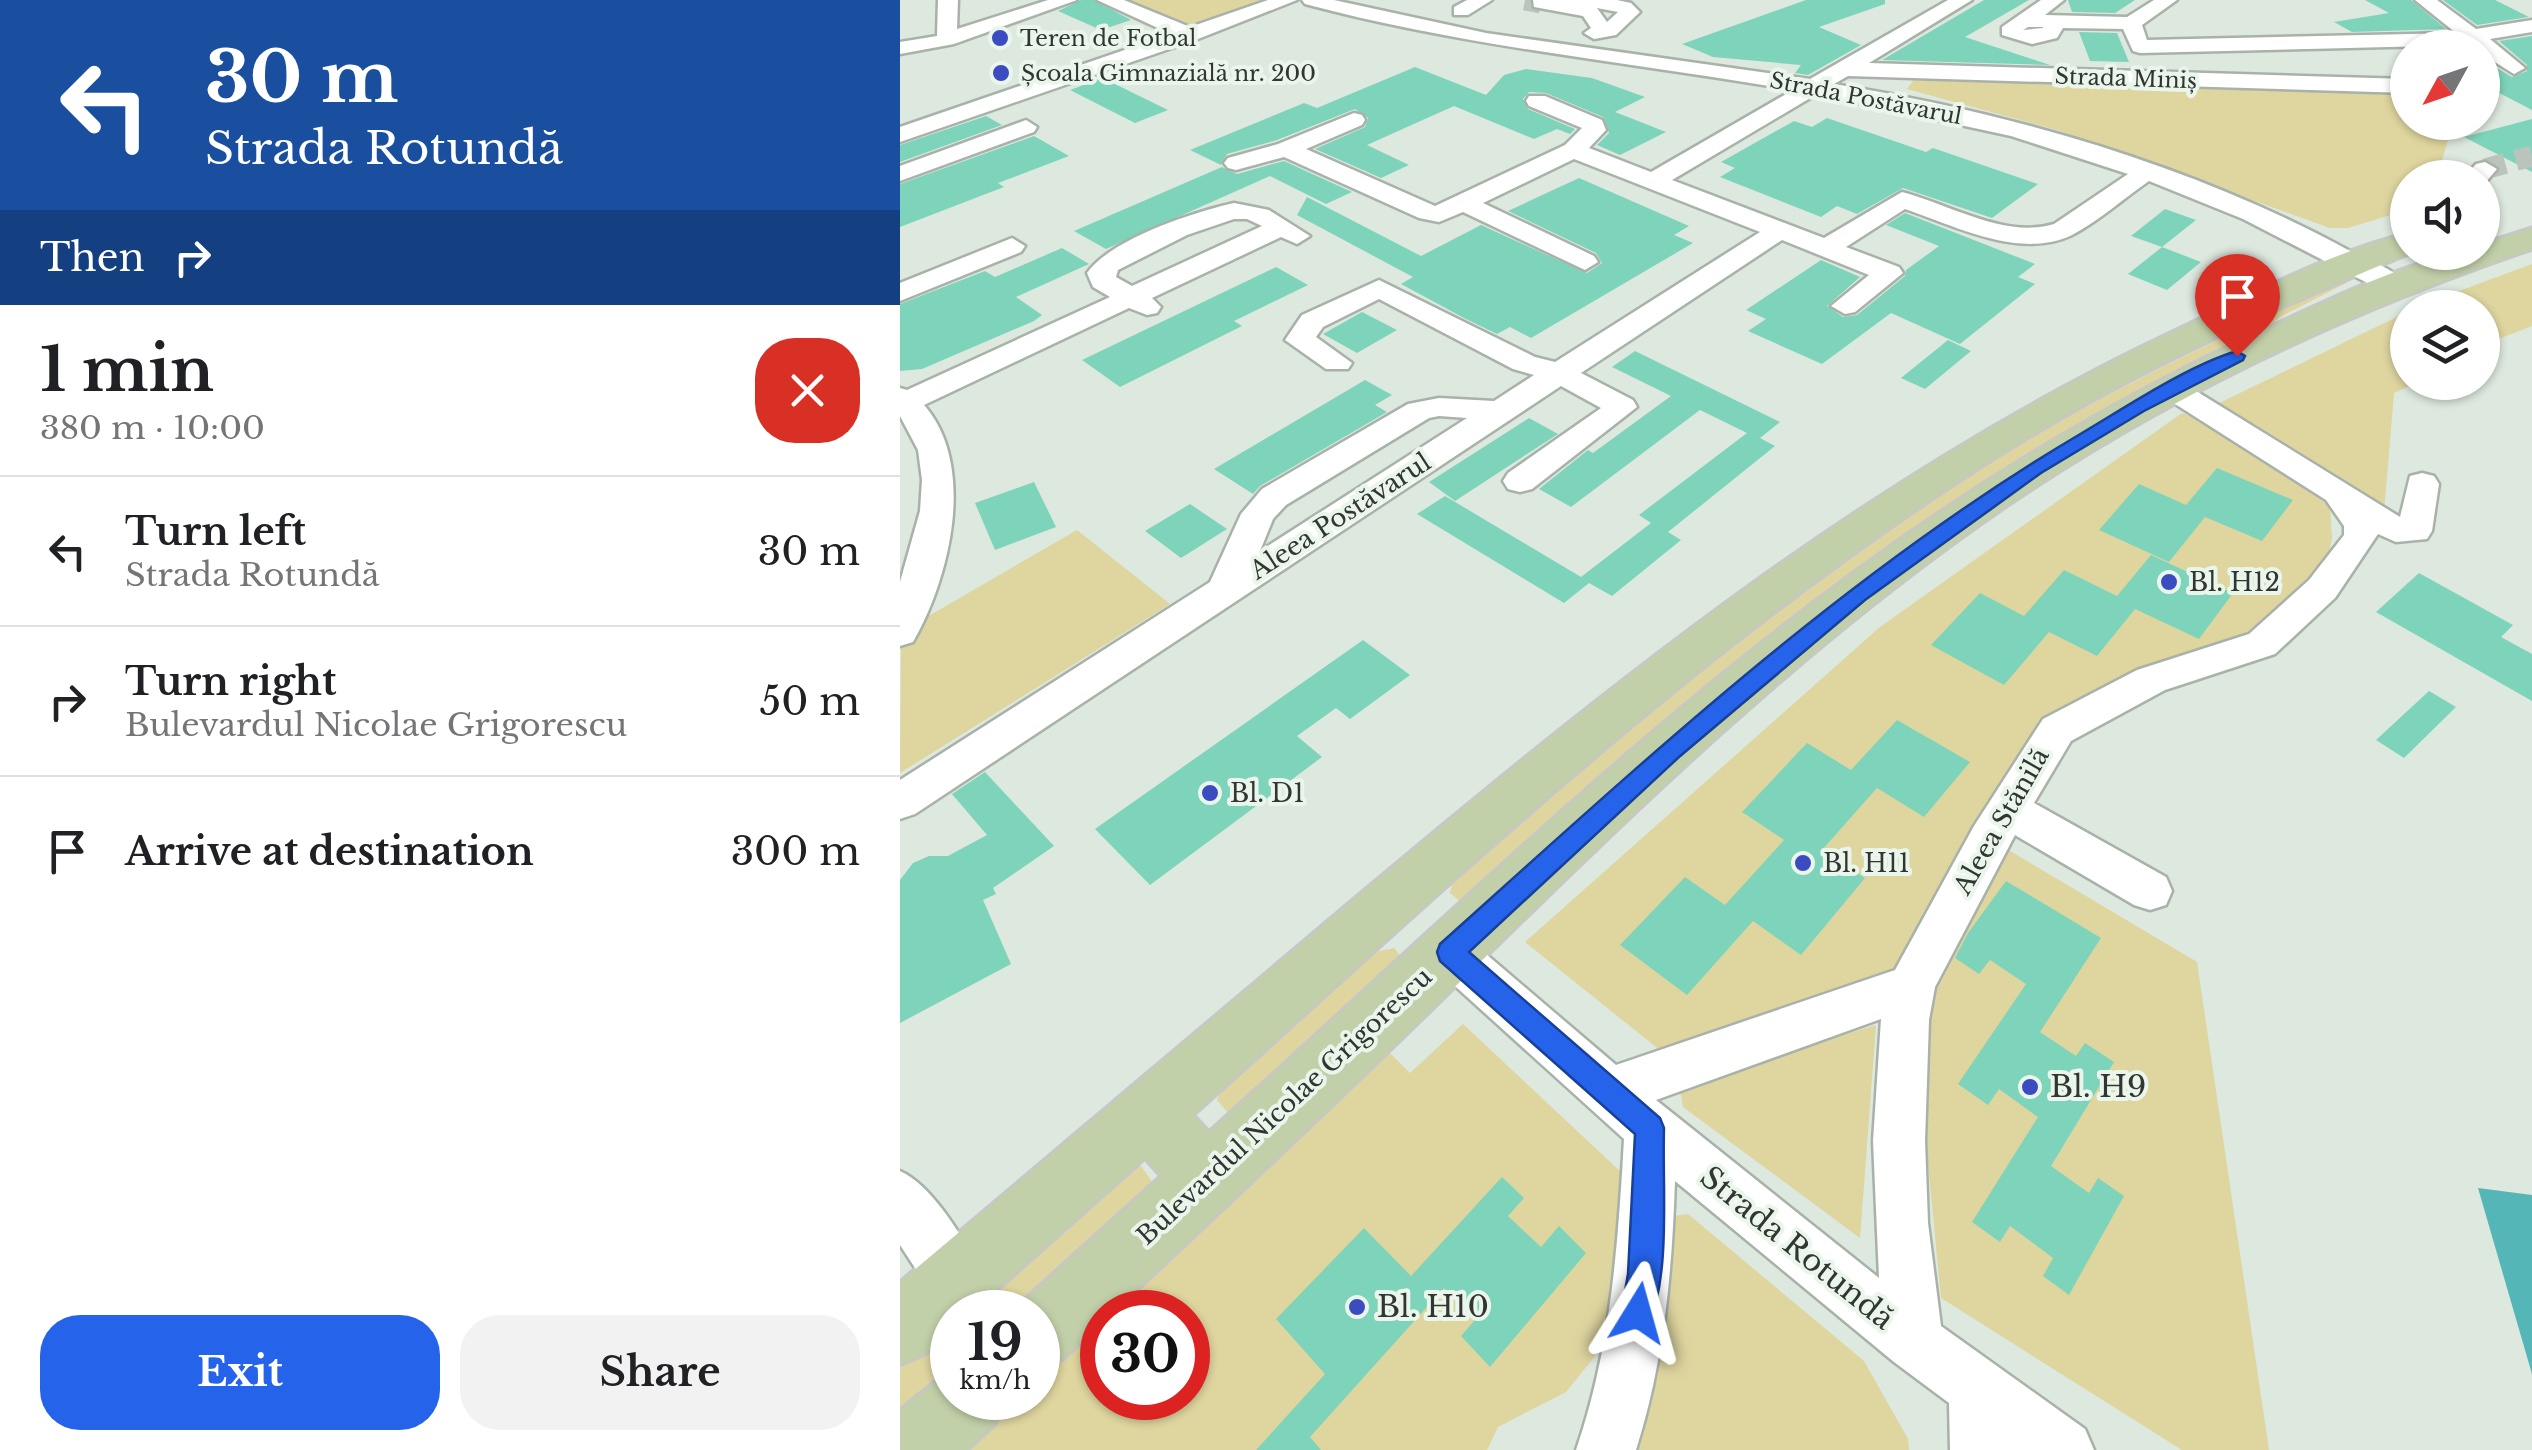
<!DOCTYPE html>
<html lang="en">
<head>
<meta charset="utf-8">
<style>
	body { margin:0; font-family:"Libre Baskerville",serif; background:#f2f2f2; color:#202124; height:100vh; display:flex; flex-direction:column; font-size:38px; white-space:nowrap }
	* { box-sizing:border-box; margin:0 }
	p { font-size:32px; color:#757577 }
	.icon { flex:none; width:55px; height:55px; fill:none; stroke:currentColor; stroke-width:2; stroke-linecap:round; stroke-linejoin:round }
	.map { position:relative; flex:1; overflow:hidden }
	.sheet { display:flex; flex-direction:column; background:#fff; width:900px }
	.sheet>* { flex:none }
	.top-card { background:#1a4fa0; color:#fff; overflow:hidden }
	.needle { width:65px; rotate:230deg }
	.controls { position:absolute; left:1490px; top:30px; display:grid; gap:20px }
	.controls a { display:grid; place-items:center; width:110px; height:110px; border-radius:50%; background:#fff; box-shadow:0 2px 8px #0004; font-size:50px }
	.speed { position:absolute; left:30px; top:1290px; display:flex; gap:20px; font-size:50px; font-weight:700; text-align:center }
	.speed>* { display:grid; place-content:center; width:130px; height:130px; border-radius:50%; background:#fff; box-shadow:0 2px 8px #0004; line-height:1 }
	.speed small { font-size:25px; font-weight:400 }
	.speed .limit { border:15px solid #d22; background:#fff; color:#111 }
	.pin { position:absolute; display:grid; place-items:center; width:85px; height:85px; color:#fff; margin:-102px -42px; border-radius:50% 50% 50% 0; rotate:-45deg; box-shadow:0 0 10px #0007 }
	.pin .icon { rotate:45deg }
	.me { position:absolute; width:110px; margin:-55px; rotate:8deg; stroke-linejoin:round; filter:drop-shadow(0 0 8px #0008) }
	.turn { display:flex; align-items:center; gap:35px; height:210px; padding:0 40px; font-size:45px }
	.turn .icon { width:130px; height:130px; stroke-width:2.5 }
	.turn b { display:block; font-size:70px; line-height:85px }
	.then { display:flex; align-items:center; height:95px; padding:0 40px; background:#0003; gap:20px; font-size:38px }
	.round { display:grid; place-items:center; flex:none; width:105px; height:105px; border-radius:40px; background:#f2f2f2 }
	.head { display:flex; align-items:center; justify-content:space-between; height:170px; padding:0 40px }
	h1 { font-size:60px; font-weight:700; line-height:75px }
	.cta { display:flex; gap:20px; margin-top:auto; padding:20px 40px }
	.cta a { flex:1; height:115px; border-radius:40px; background:#2563eb; color:#fff; font-size:40px; font-weight:700; line-height:115px; text-align:center }
	.cta a+a { background:#f2f2f2; color:#202124 }
	ul { padding:0; list-style:none }
	li { display:flex; align-items:center; gap:30px; height:150px; padding:0 40px; border-top:2px solid #e0e0e0 }
	li div { flex:1 }
	li b { display:block; font-size:38px }
	li em { font-style:normal }
	main { display:flex; flex:1; min-height:0 }
	.map>svg:first-child { display:block }
	.green { fill:#ded59f; fill-rule:evenodd }
	.water { fill:#55b6b8 }
	.building { fill:#7ed4bb }
	.lines { fill:none; stroke-linecap:round; stroke-linejoin:round }
	.minor-tunnel { stroke:#bbc4bc; stroke-width:21; stroke-dasharray:21 11; stroke-linecap:butt }
	.minor-casing { stroke:#a8b2a9; stroke-width:5 }
	.major-casing { stroke:#c6c7c6; stroke-width:5 }
	.minor { fill:#fff; fill-rule:evenodd }
	.major { fill:#c2d0a9; fill-rule:evenodd }
	.route { fill:#2563eb; stroke:#184099; stroke-width:2.5 }
	.poi-dot { fill:#3a4cbf; stroke:#eaf5eb; stroke-width:4 }
	.labels { text-anchor:middle; stroke-width:8; stroke-linejoin:round; paint-order:stroke }
	.far-poi-label { font-size:22px; fill:#323632; stroke:#eaf5eb; text-anchor:start }
	.far-street-label { font-size:22px; fill:#323632; stroke:#eaf5eb }
	.street-label { font-size:25px; fill:#323632; stroke:#eaf5eb }
	.poi-label { font-size:25px; fill:#323632; stroke:#eaf5eb; text-anchor:start }
	.near-poi-label { font-size:30px; fill:#323632; stroke:#eaf5eb; text-anchor:start }
	.near-street-label { font-size:30px; fill:#323632; stroke:#eaf5eb }
</style>
</head>
<body>
<main>
<section class="sheet">
<div class="top-card">
<div class="turn"><svg class="icon" aria-label="left" viewBox="0 0 24 24"><path d="M17 20v-9H6M10 6l-5 5 5 5"/></svg><div><b>30 m</b>Strada Rotundă</div></div>
<div class="then">Then<svg class="icon" aria-label="right" viewBox="0 0 24 24"><path d="M7 20v-9h11M14 6l5 5-5 5"/></svg></div>
</div>
<div class="head"><div><h1>1 min</h1><p>380 m · 10:00</p></div><a class="round" style="background:#d93025;color:#fff"><svg class="icon" aria-label="close" viewBox="0 0 24 24"><path d="M6 6l12 12M18 6L6 18"/></svg></a></div>
<ul>
<li><svg class="icon" aria-label="left" viewBox="0 0 24 24"><path d="M17 20v-9H6M10 6l-5 5 5 5"/></svg><div><b>Turn left</b><p>Strada Rotundă</p></div><em>30 m</em></li>
<li><svg class="icon" aria-label="right" viewBox="0 0 24 24"><path d="M7 20v-9h11M14 6l5 5-5 5"/></svg><div><b>Turn right</b><p>Bulevardul Nicolae Grigorescu</p></div><em>50 m</em></li>
<li><svg class="icon" aria-label="arrive" viewBox="0 0 24 24"><path d="M6 21V4h12l-3 4 3 4H6"/></svg><div><b>Arrive at destination</b></div><em>300 m</em></li>
</ul>
<div class="cta"><a>Exit</a><a>Share</a></div>
</section>
<div class="map">
<svg width="1632" height="1450" viewBox="0 0 1632 1450">
	<rect width="100%" height="100%" fill="#dde8de"/>
	<!-- green -->
	<path class="green" d="M220,0H372L290,29Z
		M1015,78L1506,94L1508,122L1553,123L1537,177L1508,178L1507,210L1448,228H1430L1157,130L1007,89Z
		M1632,264V326L1583,345L1582,308L1516,307Z
		M1443,282H1448L1382,316L1350,340L1186,431L578,900L561,902L550,893L553,880C729,728 905,574 1105,453C1213,388 1327,334 1443,282Z
		M1507,312L1508,382L1516,383L1494,393L1484,512L1311,407Z
		M1282,413C1339,434 1386,467 1430,508L1432,538L1422,589L1376,632L1172,719L1090,839L1297,962L1369,1450H1282L1041,1298L1011,987L781,1067L625,942L980,627Z
		M177,530L270,604L0,773L1,632Z
		M494,948L503,959L329,1114L317,1100L324,1083L475,952Z
		M563,1024L723,1174L708,1340L666,1392L598,1427L587,1450H54L110,1398H138V1371L482,1045L510,1073ZM202,1312H288V1398H202Z
		M976,1025L960,1238L783,1107L780,1088L787,1083Z
		M241,1166L251,1180L250,1197L123,1312H63L223,1170Z
		M788,1214L964,1361L1008,1439L1009,1450H706L746,1220Z
		M52,1322V1377L0,1424V1369Z"/>
	<!-- water -->
	<path class="water" d="M1578,1188L1632,1195V1374Z"/>
	<!-- building -->
	<path class="building" d="M181,0H194L231,20L201,30L158,11Z
		M906,0H985V4L919,27L961,45L908,75L895,73L901,65L813,57L782,44Z
		M1084,0H1129L1065,37L1150,65L982,60Z
		M1168,0H1235L1215,13L1172,12Z
		M1465,0H1511L1546,29L1452,32L1434,22L1489,13Z
		M1543,0H1595L1629,17L1577,25Z
		M1179,32L1217,33L1229,62L1190,61Z
		M1632,36V110L1582,84V59L1612,77L1627,71V65L1599,41Z
		M515,67L586,95L604,75L626,69L692,78L745,97L715,112L766,132L720,155L697,145L709,133L703,117L646,93L629,92L623,99L628,109L675,129L670,134L657,129L634,139L554,106L467,145L509,165L481,178L415,149L465,127L468,118L455,109L377,140L327,154L321,165L290,150L404,103L417,108Z
		M202,78L219,86L268,110L235,123L170,90Z
		M86,116L102,125L0,162V145Z
		M927,118L1026,152L1033,148L1138,184L1092,218L1003,188L957,214L937,206L921,217L820,177L835,168L821,162L894,121L912,127Z
		M1632,119V172L1564,137Z
		M134,136L169,156L98,183L104,187L0,227V184Z
		M384,161L452,192L426,204L370,176L206,249L174,231L322,167L337,174Z
		M679,178L789,226L774,235L793,243L631,338L610,327L597,334L564,318L501,284L513,277L397,215L407,197L521,256L581,225L687,273L702,263L696,253L608,211Z
		M1265,209L1296,220L1262,247L1231,236Z
		M1005,213L1135,264L1118,277L1135,284L1060,344L991,313L922,364L848,331L866,319L846,310L921,260L960,277L927,306L943,317L957,315L1005,276L1006,270L1039,246L986,225Z
		M1262,247L1301,262L1267,290L1228,274Z
		M162,248L189,264L116,297L142,315L134,321L22,369L0,371V304L85,271L95,277Z
		M376,267L408,285L334,321L342,326L220,387L182,360Z
		M462,312L497,330L457,353L423,334Z
		M1048,340L1071,351L1025,389L1001,378Z
		M735,351L880,422L860,438L875,446L768,532L781,540L712,596L689,583L664,603L517,514L545,496L681,577L751,523L739,515L847,433L800,410L671,507L639,489L688,450L693,453L771,396L712,367Z
		M465,380L492,395L475,405L487,412L360,486L353,494L314,469Z
		M629,418L658,434L555,501L529,482Z
		M1317,468L1393,500L1362,541L1305,517L1269,562L1199,530L1239,484L1286,505Z
		M134,482L156,527L95,550L75,503Z
		M290,504L327,529L281,558L245,531Z
		M1251,555L1333,593L1299,639L1235,609L1197,656L1149,632L1104,685L1031,645L1080,593L1124,616L1164,570L1217,596Z
		M1519,573L1613,625L1601,637L1632,654V701L1476,612Z
		M463,640L510,675L450,719L436,708L397,736L422,757L250,885L195,829Z
		M1529,691L1556,707L1504,758L1476,740Z
		M997,720L1070,762L1024,817L977,788L922,850L965,878L901,955L853,921L787,995L720,945L785,877L825,905L884,840L842,812L907,743L951,770Z
		M85,772L154,846L93,888L96,894L83,900L111,964L0,1023V880L13,863L29,856H48L87,835L52,794Z
		M1106,881L1201,938L1140,1032L1176,1056L1185,1043L1214,1062L1151,1166L1189,1193L1198,1178L1224,1196L1169,1295L1143,1276L1153,1258L1110,1226L1100,1242L1072,1222L1138,1117L1099,1089L1088,1105L1058,1084L1126,984L1090,960L1079,974L1055,958L1068,933Z
		M602,1177L624,1198L608,1216L641,1247L659,1226L686,1253L590,1367L561,1336L575,1320L544,1288L410,1437L421,1450H356L425,1374L376,1319L464,1228L511,1276Z"/>
	<g class="lines">
		<!-- minor-tunnel -->
		<path class="minor-tunnel" d="M625,0L641,3
			M1585,169L1632,156"/>
		<!-- minor casing -->
		<g class="minor-casing">
			<path id="minor" d="M38,0H58L57,29L148,0H177L54,44L0,54V42L37,36Z
				M197,0H224L290,27L368,0H397L298,39L0,142V127L271,34Z
				M402,0H434L586,33L910,79L1048,0H1072L969,63L1508,79V93L948,76L934,84C1111,113 1293,165 1450,251C1468,260 1497,270 1509,286L1505,292H1485L1343,219L1249,181C1224,198 1199,221 1172,235C1120,260 1055,226 1005,209L946,247L999,267L1003,273L955,312L945,314L931,306L969,275L882,240L681,373L733,400L737,407L632,489L620,492L608,489L603,481L608,473L701,408L661,386L15,814L0,819V780L310,582L341,514L362,489L508,404L539,398L594,401L634,375L613,369L479,299L423,327L416,337L452,363L448,369H426L385,340L402,315L479,280L635,357L655,362L860,232L674,159L583,203L694,256L698,262L685,270L563,212L539,222L519,218L384,157L336,170L328,168L324,163L328,158L378,144L454,113L462,115L465,120L462,125L406,149L535,206L665,145L682,128L629,106L626,101L629,96H645L702,120L706,130L689,148L751,172L893,90C729,62 566,47 405,4ZM917,94L1111,136L1228,174L1154,224C1105,239 1049,204 1002,192L924,238L772,180ZM539,416L567,418L360,551L373,519L386,505L529,418Z
				M567,0H592L568,15H554V7Z
				M633,0H717L731,3L740,12L716,35L694,39L684,33L691,28L683,16L634,7ZM697,8L718,12L707,22Z
				M1141,0H1164L1145,15L1227,17L1254,0H1277L1242,25L1247,40L1556,33L1515,0H1537L1576,29L1632,20V32L1590,39L1625,68L1614,74L1582,54V48L1571,45L1240,53L1233,51L1223,29L1163,28L1157,38L1132,44L1102,35V27ZM1128,27H1143V28L1123,30Z
				M126,120L137,127L134,132L0,181V166Z
				M1585,162L1597,169L1585,183L1582,178H1564L1576,164Z
				M334,203L369,210L410,236L397,244L381,237L252,298L261,307L257,313L247,315L229,308L24,405C77,465 50,578 13,642L0,646V582L20,511L22,480L18,450L0,416V388L7,390L210,297L193,287L187,273C211,239 294,212 334,203ZM334,219H347L362,226L232,286L216,277L218,270L287,235Z
				M112,238L125,246L121,252L0,301V283Z
				M1272,380L1283,383L1500,517L1510,476L1522,473L1534,476L1539,484L1532,531L1527,539L1496,542L1478,534L1435,598L1375,654L1265,690L1171,741L1134,803L1266,877L1272,891L1266,905L1250,910L1234,905L1115,835L1035,987L1029,1020L1025,1141L1028,1223L1041,1326L1185,1429L1194,1450H1050L1049,1403L994,1362L775,1181C772,1273 764,1362 736,1450H676C711,1349 718,1245 724,1139L534,967L527,952L534,937L550,931L566,937L716,1065L995,970L1074,826L1143,719L1237,670L1349,634L1409,580L1444,535V526L1426,500L1261,395L1257,389L1261,383ZM981,1019L973,1141L979,1278L756,1100Z
				M0,1171C33,1185 70,1247 84,1280L76,1300L56,1308L36,1300L0,1245Z"/>
		</g>
		<!-- major casing -->
		<g class="major-casing">
			<path id="major" d="M1632,228V249C1447,312 1270,395 1108,505C894,651 710,835 526,1015C423,1115 318,1214 213,1312H202V1322L163,1359L138,1370V1312H111L261,1176L245,1158L72,1312H52V1330L25,1354L0,1365V1282C152,1154 302,1027 454,899C708,686 966,477 1268,334C1342,299 1428,253 1508,233V252H1513C1373,309 1234,371 1106,451C808,637 554,881 293,1115L309,1132C531,933 745,720 988,548C1110,461 1240,386 1376,324C1431,299 1524,252 1582,252V244Z
				M52,1368V1398H106L95,1424L67,1450H0V1410Z"/>
		</g>
		<!-- minor -->
		<use href="#minor" class="minor"/>
		<!-- major -->
		<use href="#major" class="major"/>
	</g>
	<!-- route -->
	<path class="route" d="M1337,351L1345,356L1343,360L1244,411L1141,473L965,600L779,757L569,952L760,1118L764,1128C762,1186 771,1271 749,1324L738,1329L726,1324L721,1313L728,1274L735,1134L540,961L537,952L540,944C744,761 946,572 1182,433C1226,407 1289,365 1337,351Z"/>
	<!-- markers -->
	<g class="poi-dot">
		<circle cx="100" cy="38" r="10"/>
		<circle cx="101" cy="73" r="10"/>
		<circle cx="1269" cy="582" r="10"/>
		<circle cx="310" cy="793" r="10"/>
		<circle cx="903" cy="863" r="10"/>
		<circle cx="1130" cy="1087" r="10"/>
		<circle cx="457" cy="1307" r="10"/>
	</g>
	<g class="labels">
		<!-- far-poi labels -->
		<g class="far-poi-label">
			<text x="120" y="46">Teren de Fotbal</text>
			<text x="121" y="81">Școala Gimnazială nr. 200</text>
		</g>
		<!-- far-street labels -->
		<g class="far-street-label">
			<text transform="translate(1226 78) rotate(2)" y="8">Strada Miniș</text>
			<text transform="translate(966 98) rotate(11)" y="8">Strada Postăvarul</text>
		</g>
		<!-- street labels -->
		<g class="street-label">
			<text transform="translate(440 516) rotate(-33)" y="9">Aleea Postăvarul</text>
			<text transform="translate(1101 821) rotate(-60)" y="9">Aleea Stănilă</text>
			<text transform="translate(384 1106) rotate(-43)" y="9">Bulevardul Nicolae Grigorescu</text>
		</g>
		<!-- poi labels -->
		<g class="poi-label">
			<text x="1289" y="591">Bl. H12</text>
			<text x="330" y="802">Bl. D1</text>
			<text x="923" y="872">Bl. H11</text>
		</g>
		<!-- near-poi labels -->
		<g class="near-poi-label">
			<text x="1150" y="1097">Bl. H9</text>
			<text x="477" y="1317">Bl. H10</text>
		</g>
		<!-- near-street labels -->
		<g class="near-street-label">
			<text transform="translate(897 1248) rotate(39)" y="10">Strada Rotundă</text>
		</g>
	</g>
</svg>
<div class="controls">
<a><svg class="needle" viewBox="-14 -14 28 28"><path d="M0-13l5 13h-10z" fill="#e53935"/><path d="M0 13l5-13h-10z" fill="#757577"/></svg></a>
<a><svg class="icon" aria-label="sound" viewBox="0 0 24 24"><path d="M4 9h4l5-4v14l-5-4H4zM17 9q2 3 0 6"/></svg></a>
<a><svg class="icon" aria-label="layers" viewBox="0 0 24 24"><path d="M12 4l9 5-9 5-9-5zM3 14l9 5 9-5"/></svg></a>
</div>
<div class="speed"><div>19<small>km/h</small></div><div class="limit">30</div></div>
<div class="pin" style="left:1337px;top:356px;background:#d93025"><svg class="icon" aria-label="arrive" viewBox="0 0 24 24"><path d="M6 21V4h12l-3 4 3 4H6"/></svg></div>
<svg class="me" style="left:738px;top:1313px" viewBox="-20 -20 40 40"><path d="M0-17L14 15 0 8-14 15z" fill="#2563eb" stroke="#fff" stroke-width="4"/></svg>
</div>
</main>
</body>
</html>
